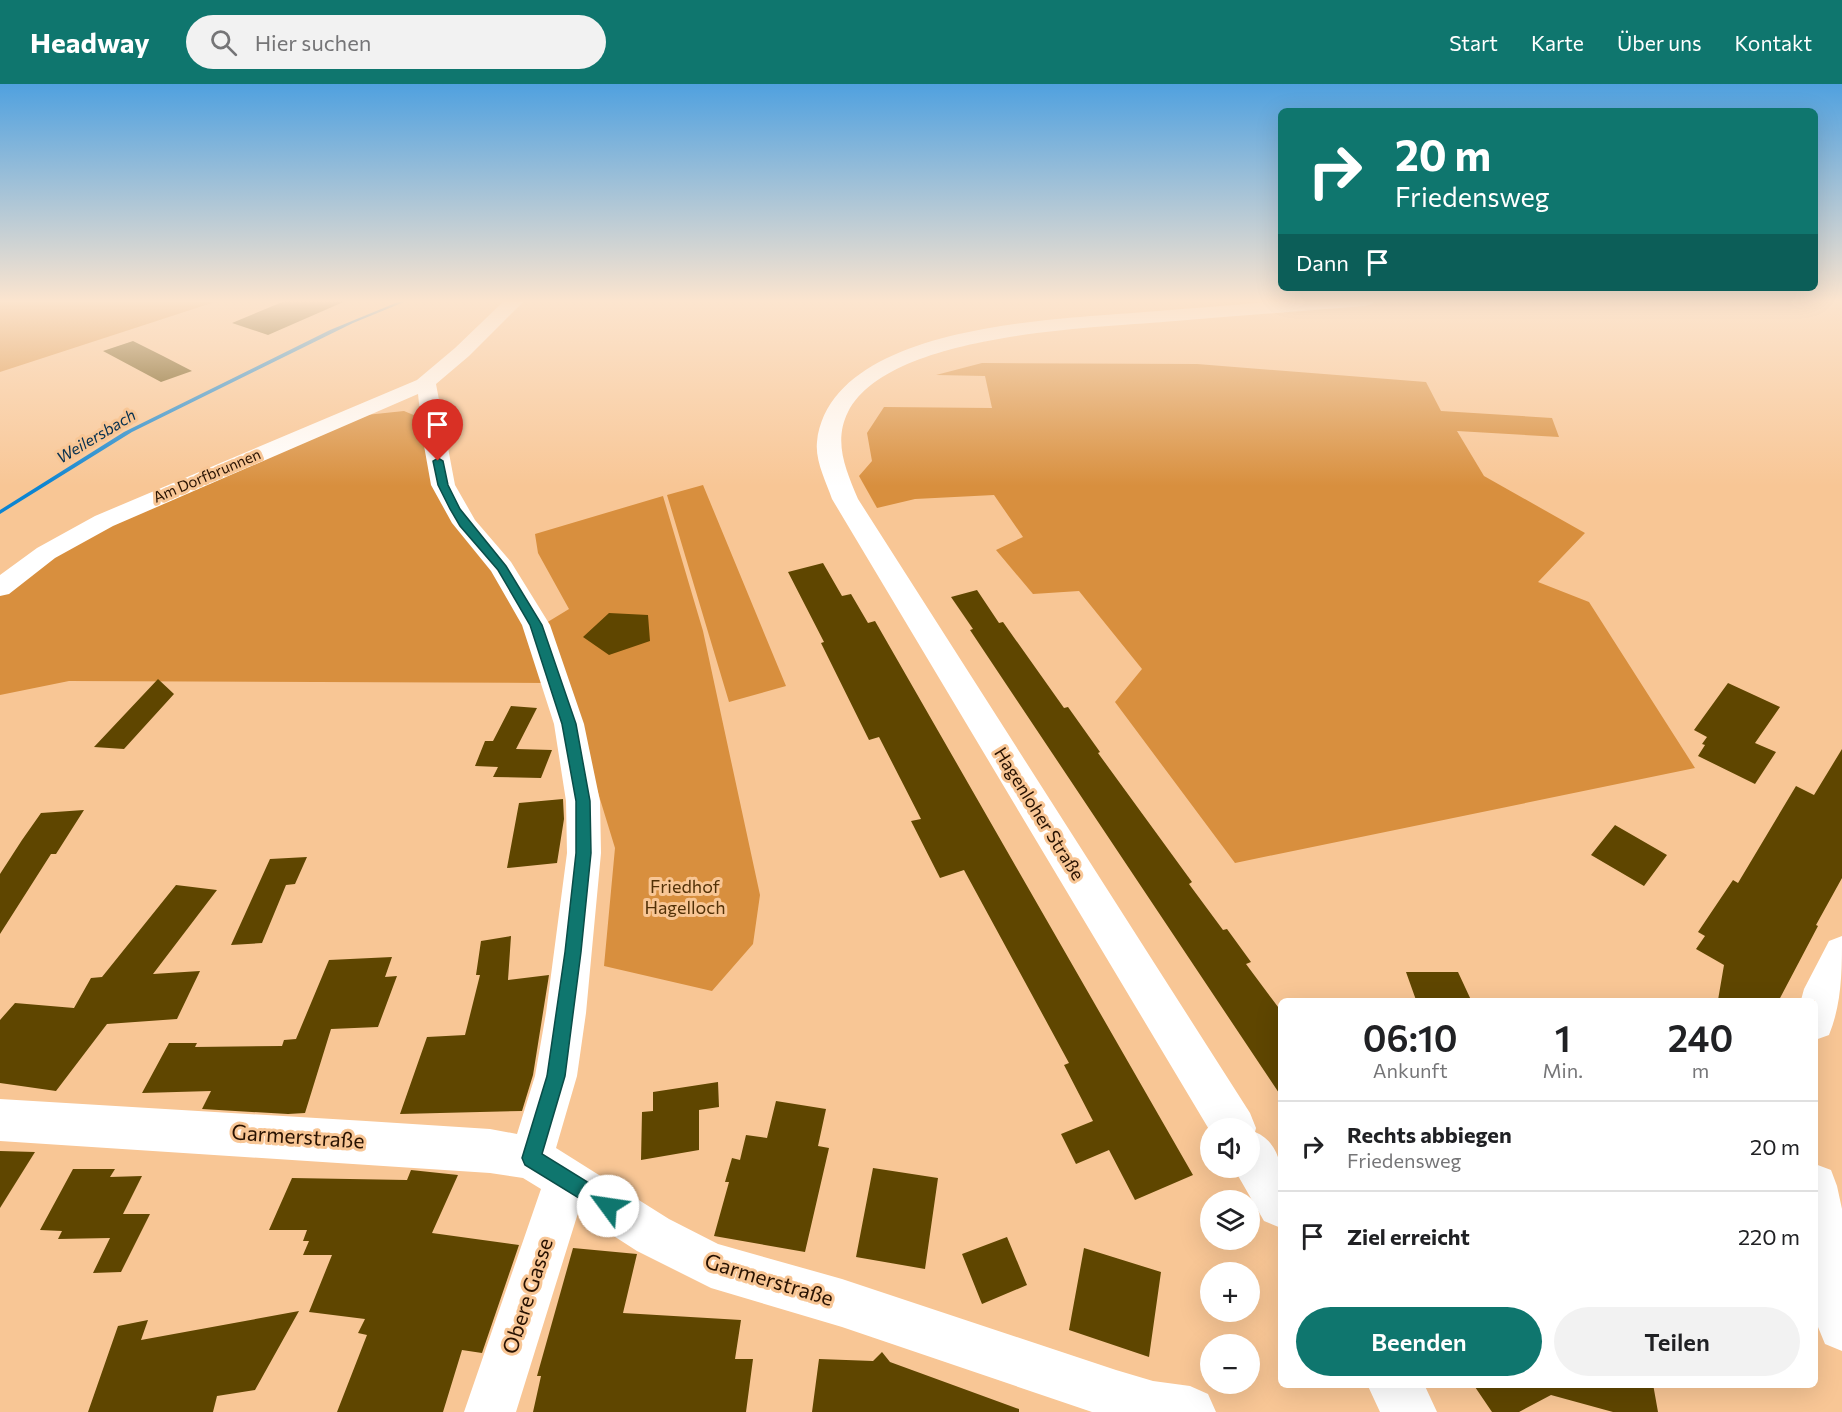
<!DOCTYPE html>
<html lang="de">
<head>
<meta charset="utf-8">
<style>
	body { margin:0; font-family:Commissioner,sans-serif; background:#f2f2f2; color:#202124; height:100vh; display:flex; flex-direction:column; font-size:22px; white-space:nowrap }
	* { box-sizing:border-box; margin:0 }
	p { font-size:20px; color:#757577 }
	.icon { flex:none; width:33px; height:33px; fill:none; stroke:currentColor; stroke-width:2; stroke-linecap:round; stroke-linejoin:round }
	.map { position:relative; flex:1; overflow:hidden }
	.side { position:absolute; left:1278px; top:914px; width:540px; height:390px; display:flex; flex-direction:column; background:#fff; border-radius:9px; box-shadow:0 6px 24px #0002 }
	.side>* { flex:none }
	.top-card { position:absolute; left:1278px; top:24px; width:540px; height:183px; border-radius:9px; box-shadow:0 6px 24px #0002; background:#0f766e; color:#fff; overflow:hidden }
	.controls { position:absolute; left:1200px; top:1034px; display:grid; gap:12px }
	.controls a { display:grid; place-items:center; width:60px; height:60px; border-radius:50%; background:#fff; box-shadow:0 6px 24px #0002; font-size:30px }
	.pin { position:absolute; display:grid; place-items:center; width:51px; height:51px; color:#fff; margin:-62px -26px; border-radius:50% 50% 50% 0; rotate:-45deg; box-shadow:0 0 6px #0007 }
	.pin .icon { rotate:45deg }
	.me { position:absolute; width:66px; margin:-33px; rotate:301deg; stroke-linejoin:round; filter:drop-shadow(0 0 4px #0008) }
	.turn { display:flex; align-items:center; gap:21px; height:126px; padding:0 18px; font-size:27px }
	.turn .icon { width:78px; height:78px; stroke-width:2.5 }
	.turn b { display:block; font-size:42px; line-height:51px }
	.then { display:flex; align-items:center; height:57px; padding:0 18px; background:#0003; gap:12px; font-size:22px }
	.eta { display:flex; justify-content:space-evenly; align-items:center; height:102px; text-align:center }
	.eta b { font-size:36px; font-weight:600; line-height:42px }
	.cta { display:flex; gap:12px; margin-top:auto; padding:12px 18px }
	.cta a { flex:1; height:69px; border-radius:36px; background:#0f766e; color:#fff; font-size:24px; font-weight:600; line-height:69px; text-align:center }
	.cta a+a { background:#f2f2f2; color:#202124 }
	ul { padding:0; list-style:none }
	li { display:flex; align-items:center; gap:18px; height:90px; padding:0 18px; border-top:2px solid #e0e0e0 }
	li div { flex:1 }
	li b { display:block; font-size:22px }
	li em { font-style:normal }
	header { display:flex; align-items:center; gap:36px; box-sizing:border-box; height:84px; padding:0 30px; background:#0f766e; color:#fff }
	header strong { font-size:28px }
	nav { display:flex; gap:33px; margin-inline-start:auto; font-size:21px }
	.search { width:420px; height:54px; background:#f2f2f2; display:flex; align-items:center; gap:15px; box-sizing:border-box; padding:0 21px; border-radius:33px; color:#757577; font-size:22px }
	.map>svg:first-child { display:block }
	.green { fill:#d88f3e }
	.water { fill:#0d85d2 }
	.building { fill:#5f4600 }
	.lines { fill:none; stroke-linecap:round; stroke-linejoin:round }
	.street { fill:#fff; fill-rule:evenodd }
	.secondary { fill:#fff; fill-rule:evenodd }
	.route { fill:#0f766e; stroke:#0a4d48; stroke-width:1.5 }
	.labels { text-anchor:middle; stroke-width:6; stroke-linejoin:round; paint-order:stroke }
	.far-street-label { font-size:15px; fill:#271100; stroke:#f8c695 }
	.far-water-label { font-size:16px; font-style:italic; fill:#05304f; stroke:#f8c695 }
	.street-label { font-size:18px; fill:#271100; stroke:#f8c695 }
	.park-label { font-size:18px; fill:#523107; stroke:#f8c695 }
	.near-street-label { font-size:21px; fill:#271100; stroke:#f8c695 }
</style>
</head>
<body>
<header>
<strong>Headway</strong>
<div class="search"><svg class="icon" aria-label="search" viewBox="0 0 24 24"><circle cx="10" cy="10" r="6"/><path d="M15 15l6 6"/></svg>Hier suchen</div>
<nav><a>Start</a><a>Karte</a><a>Über uns</a><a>Kontakt</a></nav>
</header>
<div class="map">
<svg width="1842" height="1328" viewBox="0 0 1842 1328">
	<rect width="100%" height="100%" fill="#f8c695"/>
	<!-- green -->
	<path class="green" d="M0,216H221L0,288Z
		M982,279L1197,280L1426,298L1441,327L1552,334L1559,353L1457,347L1484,392L1585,449L1538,498L1589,518L1695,684L1235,779L1115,618L1142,585L1079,507L1033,510L996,466L1023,453L994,411L915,415L877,424L859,392L872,377L867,349L884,323L992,324L985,292L936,291Z
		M404,327L416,332L427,339L435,402L497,486L531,544L546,599L69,597L0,611V506L86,448L366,331Z
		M703,401L786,602L729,618L667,411Z
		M663,412L703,547L760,811L753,860L712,907L604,882L615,764L546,539L569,525L538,469L535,450Z"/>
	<!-- water -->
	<path class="water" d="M403,216H409L353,239L132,348L0,430V426L124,348L330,246Z"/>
	<!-- building -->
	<path class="building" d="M287,216H348L268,251L232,239Z
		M133,257L163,272L192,287L161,298L103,267Z
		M823,479L842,512L851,510L868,539L875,537L1193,1091L1135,1116L1109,1066L1076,1080L1061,1050L1093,1037L1064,981L1069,979L964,786L940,794L911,737L921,735L879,653L869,656L821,559L824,558L788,488Z
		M977,506L999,539L1003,538L1064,624L1068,623L1100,668L1098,669L1192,798L1189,800L1223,846L1227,845L1251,878L1246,880L1281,927V1012L970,546L973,545L951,513Z
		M609,529L648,531L650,557L609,571L583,553Z
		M158,595L174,610L124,665L94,663Z
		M1728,599L1780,623L1755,659L1776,668L1755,700L1698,672L1705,661L1702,660L1707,653L1694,646Z
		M511,622L537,624L516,665L552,666L541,694L493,693L498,683L475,682L485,657H493Z
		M1842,665V794L1816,841L1818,842L1779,916H1718L1724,881L1696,865L1705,852L1698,848L1733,796L1738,799L1796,702L1814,711Z
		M563,715L564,735L557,779L507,784L519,719Z
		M84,726L56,770H51L0,850V790L22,756L41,729Z
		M1615,741L1667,771L1644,802L1591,771Z
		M307,773L295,800L286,801L262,859L231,861L270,775Z
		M176,801L217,806L153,890L200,887L177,935L107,940L56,1007L0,999V936L15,919L74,924L91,894L102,893Z
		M511,852L508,896L549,891L533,991L522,1027L400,1030L427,953L465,951L480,891H476L481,857Z
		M392,873L385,893L397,892L378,943L331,945L305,1029L288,1030L202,1025L211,1007L142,1009L169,959H197L195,963L282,962L284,956L296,955L329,876Z
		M1406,888H1458L1471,916H1416Z
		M718,998L719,1023L699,1026V1066L641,1076L642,1028L653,1027V1008Z
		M776,1017L826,1025L818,1062L829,1064L805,1168L714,1152L729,1098H725L732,1074L740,1076L746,1051L767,1054Z
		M0,1067L35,1068L0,1124Z
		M873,1084L938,1094L925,1185L856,1173Z
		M73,1085H115L110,1093L142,1092L123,1130H150L121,1188L93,1189L110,1154L58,1155L62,1147L40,1146Z
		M411,1086L458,1091L432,1149L519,1161L482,1269L462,1266L443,1328H337L367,1251L358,1249L365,1235L309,1228L332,1171H303L309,1157H303L307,1146H269L292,1094L407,1096Z
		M1007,1153L1027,1201L982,1220L962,1170Z
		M573,1164L637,1170L623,1229L741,1236L735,1275H753L746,1328H533L541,1292H537Z
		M1084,1164L1161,1188L1149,1273L1069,1246Z
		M299,1227L255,1306L217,1312L213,1328H88L118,1242L148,1236L141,1256Z
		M882,1268L890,1278L1019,1325V1328H812L819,1275L873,1277Z
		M1473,1300H1653L1658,1328H1613L1551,1311L1519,1328H1492Z"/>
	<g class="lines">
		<!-- street -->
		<path class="street" d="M505,216H525L469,272L436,300L455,401L475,436L511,478L550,541L584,640L600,717L601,769L586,929L577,992L556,1064L669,1135L718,1160L842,1195L1116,1286L1153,1297L1190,1302L1208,1310L1216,1328H1092L842,1243L711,1204L637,1167L578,1129L516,1328H464L541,1105L523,1094L490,1089L0,1057V1015L366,1037L490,1045L517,1050L535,992L546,929L567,769L566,717L554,640L522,541L491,487L452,439L431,401L423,356L418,310L113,442L55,474L9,510L0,512V491L37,464L95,432L417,296L455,264Z
			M1842,852C1842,886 1842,919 1829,951L1815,956V916H1801L1804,905L1829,857Z
			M1815,1080L1831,1086L1837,1102L1842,1125V1267L1825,1260L1818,1243L1815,1228Z"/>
		<!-- secondary -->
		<path class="secondary" d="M1287,216H1374L1372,220L1365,222C1302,227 1238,232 1175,237C1096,244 889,248 848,328C833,358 846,386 858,415L1250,1029L1256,1044L1255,1048C1291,1063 1281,1111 1281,1144L1264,1137L1233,1083H1250V1044H1210V1047L832,415C826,397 815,377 817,358C830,243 1046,236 1132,229C1184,225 1235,221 1287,216Z
			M1367,1300H1424L1437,1328H1380Z"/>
	</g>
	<!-- sky -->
	<linearGradient id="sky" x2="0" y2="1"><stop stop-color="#50a1df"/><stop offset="0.54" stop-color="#fce5cf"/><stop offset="1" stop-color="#fce5cf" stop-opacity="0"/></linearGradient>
	<rect width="1842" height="402" fill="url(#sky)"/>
	<!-- route -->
	<path class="route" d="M438,374L443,377L448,401L460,425L506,482L542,541L576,640L590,717L591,769L581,868L565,992L542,1070L615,1115L618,1122L615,1129L608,1132L525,1081L522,1074L547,992L565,868L576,769V717L562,640L530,541L498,486L460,442L450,425L438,401L433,377Z"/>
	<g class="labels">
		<!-- far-street labels -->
		<g class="far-street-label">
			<text transform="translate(207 392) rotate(-23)" y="5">Am Dorfbrunnen</text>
		</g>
		<!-- far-water labels -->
		<g class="far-water-label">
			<text transform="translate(96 352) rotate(-31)" y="6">Weilersbach</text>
		</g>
		<!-- street labels -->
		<g class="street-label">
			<text transform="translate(1039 730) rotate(58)" y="6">Hagenloher Straße</text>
		</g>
		<!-- park labels -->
		<g class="park-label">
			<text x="685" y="809">Friedhof<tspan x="685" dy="21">Hagelloch</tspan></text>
		</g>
		<!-- near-street labels -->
		<g class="near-street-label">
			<text transform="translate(298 1053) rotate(4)" y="7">Garmerstraße</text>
			<text transform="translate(769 1196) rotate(17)" y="7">Garmerstraße</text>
			<text transform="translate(528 1212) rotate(-72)" y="7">Obere Gasse</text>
		</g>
	</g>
</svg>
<div class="controls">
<a><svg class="icon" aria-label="sound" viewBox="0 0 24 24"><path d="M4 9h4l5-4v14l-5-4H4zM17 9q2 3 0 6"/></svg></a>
<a><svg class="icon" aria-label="layers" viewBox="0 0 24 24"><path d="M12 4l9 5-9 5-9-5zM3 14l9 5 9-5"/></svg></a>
<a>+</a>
<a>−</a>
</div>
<div class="pin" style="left:438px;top:377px;background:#d93025"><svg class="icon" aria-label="arrive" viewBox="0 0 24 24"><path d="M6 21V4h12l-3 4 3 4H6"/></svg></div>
<svg class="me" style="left:608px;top:1122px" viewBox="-20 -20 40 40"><circle r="19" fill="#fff"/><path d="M0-13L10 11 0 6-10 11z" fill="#0f766e"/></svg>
<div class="top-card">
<div class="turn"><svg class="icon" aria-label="right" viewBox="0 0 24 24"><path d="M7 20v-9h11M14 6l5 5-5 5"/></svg><div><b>20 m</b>Friedensweg</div></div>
<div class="then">Dann<svg class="icon" aria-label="arrive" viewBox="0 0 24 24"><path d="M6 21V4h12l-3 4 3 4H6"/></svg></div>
</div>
<section class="side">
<div class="eta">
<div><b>06:10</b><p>Ankunft</p></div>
<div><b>1</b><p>Min.</p></div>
<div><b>240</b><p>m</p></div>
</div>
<ul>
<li><svg class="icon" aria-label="right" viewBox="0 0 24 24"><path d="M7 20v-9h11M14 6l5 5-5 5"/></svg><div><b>Rechts abbiegen</b><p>Friedensweg</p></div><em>20 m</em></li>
<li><svg class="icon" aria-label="arrive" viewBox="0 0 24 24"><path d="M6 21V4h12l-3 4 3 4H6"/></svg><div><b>Ziel erreicht</b></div><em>220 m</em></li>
</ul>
<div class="cta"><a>Beenden</a><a>Teilen</a></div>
</section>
</div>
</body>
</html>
